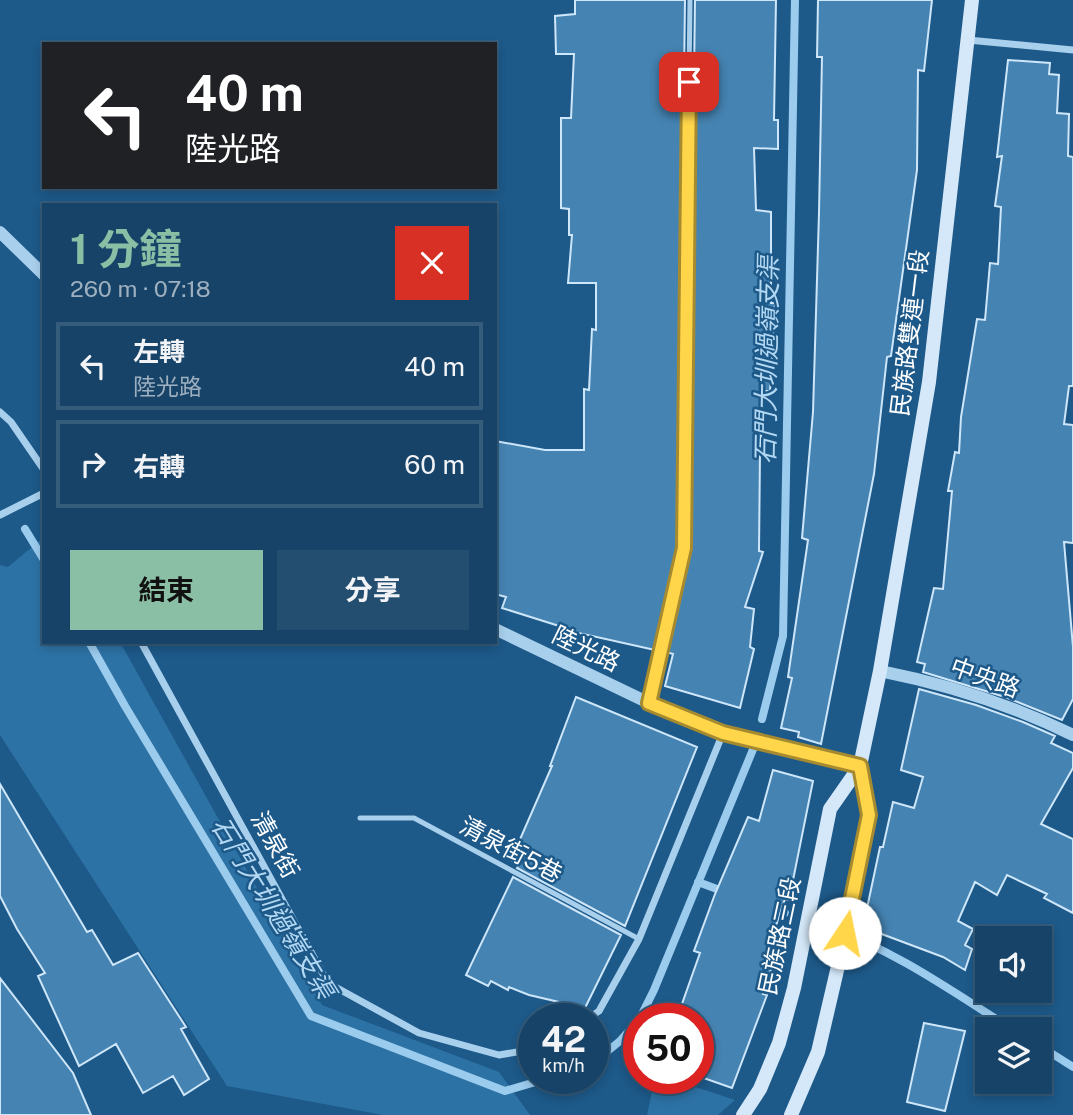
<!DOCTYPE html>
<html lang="zh-TW">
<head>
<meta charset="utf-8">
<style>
	body { margin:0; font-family:"Public Sans","Noto Sans TC",sans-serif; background:#234e70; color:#f1f3f6; height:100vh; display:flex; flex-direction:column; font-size:26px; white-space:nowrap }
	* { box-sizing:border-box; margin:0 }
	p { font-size:23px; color:#9eb0c0 }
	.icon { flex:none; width:38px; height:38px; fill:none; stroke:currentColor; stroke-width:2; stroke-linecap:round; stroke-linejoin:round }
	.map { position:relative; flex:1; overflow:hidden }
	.sheet { position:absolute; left:42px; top:203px; width:455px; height:441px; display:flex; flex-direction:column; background:#164367; border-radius:0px; box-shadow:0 4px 10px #0003,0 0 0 2px #355c7b }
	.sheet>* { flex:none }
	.banner { position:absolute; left:42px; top:42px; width:455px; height:147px; border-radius:0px; box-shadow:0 4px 10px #0003,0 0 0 2px #355c7b; background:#202124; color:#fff; overflow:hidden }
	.buttons { position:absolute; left:975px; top:926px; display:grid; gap:14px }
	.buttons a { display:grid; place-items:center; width:77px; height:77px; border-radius:0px; background:#164367; box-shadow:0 4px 10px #0003,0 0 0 2px #355c7b; font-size:35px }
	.speed { position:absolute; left:518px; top:1003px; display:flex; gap:14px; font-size:35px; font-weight:700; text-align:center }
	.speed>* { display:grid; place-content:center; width:91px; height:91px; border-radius:50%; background:#164367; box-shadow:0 4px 10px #0003,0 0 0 2px #355c7b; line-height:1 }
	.speed small { font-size:18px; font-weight:400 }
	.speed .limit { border:10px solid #d22; background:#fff; color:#111 }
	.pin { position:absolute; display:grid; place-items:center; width:60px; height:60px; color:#fff; margin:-30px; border-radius:14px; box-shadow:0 4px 10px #0006 }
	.me { position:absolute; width:77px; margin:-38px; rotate:11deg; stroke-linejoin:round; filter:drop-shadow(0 0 5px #0008) }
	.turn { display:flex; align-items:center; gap:24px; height:147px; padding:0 28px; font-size:32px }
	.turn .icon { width:91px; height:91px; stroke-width:2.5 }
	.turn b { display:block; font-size:49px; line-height:60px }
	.round { display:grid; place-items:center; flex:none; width:74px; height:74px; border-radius:0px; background:#234e70 }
	.headline { display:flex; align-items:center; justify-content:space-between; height:119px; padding:0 28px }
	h1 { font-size:42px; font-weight:700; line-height:52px; color:#8abfa5 }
	.action { display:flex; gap:14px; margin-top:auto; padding:14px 28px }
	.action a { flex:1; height:80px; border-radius:0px; background:#8abfa5; color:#111; font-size:28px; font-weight:700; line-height:80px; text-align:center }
	.action a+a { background:#234e70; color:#f1f3f6 }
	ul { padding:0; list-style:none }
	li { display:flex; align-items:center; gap:21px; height:88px; margin:0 14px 10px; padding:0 14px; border:4px solid #355c7b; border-radius:0px }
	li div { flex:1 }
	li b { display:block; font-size:26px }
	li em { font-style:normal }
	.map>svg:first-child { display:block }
	.green { fill:#2d72a5 }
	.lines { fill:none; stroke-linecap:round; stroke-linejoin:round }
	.stream { stroke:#9bcbed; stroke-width:8 }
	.building { fill:#4583b2; stroke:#cde6f9; stroke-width:2 }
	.service { stroke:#a8cfec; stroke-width:5 }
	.minor { stroke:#a8cfec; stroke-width:7 }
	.tertiary { stroke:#a8cfec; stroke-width:12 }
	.secondary { stroke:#d4e8f9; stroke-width:14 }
	.route-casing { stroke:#a68a30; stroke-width:18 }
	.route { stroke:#ffd54a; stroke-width:12 }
	.labels { text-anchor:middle; stroke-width:5; stroke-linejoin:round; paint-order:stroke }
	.street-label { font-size:24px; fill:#fff; stroke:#1d5989 }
	.water-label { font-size:26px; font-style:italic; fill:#b3d8f3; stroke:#1d5989 }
</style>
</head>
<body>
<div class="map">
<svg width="1073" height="1115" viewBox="0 0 1073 1115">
	<rect width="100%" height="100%" fill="#1d5989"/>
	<!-- green -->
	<path class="green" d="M44,537V642H120L322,1005L499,1072L530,1115H383L227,1086L0,735V565L8,567Z
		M655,1078H668L735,1100L718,1115H647Z"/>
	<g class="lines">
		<!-- stream -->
		<path class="stream" d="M25,529L44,560
			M89,642L125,706L311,1016L505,1091L549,1078
			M762,719L783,636L795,0
			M698,882L725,892
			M771,908L785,913
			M830,928C896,951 953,992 1012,1029
			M640,1018L654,990L754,747
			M1040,1046L1073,1067
			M593,1063L620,1041L639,1020"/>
	</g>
	<!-- building -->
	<path class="building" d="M575,0H685L678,547L655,650L574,632L575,631L502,608L506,597L495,594V441L545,450H584V389L589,390L592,329L596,330V283H568L572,235H569V209L561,208V118H571L574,54H556L555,16L575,14Z
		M695,0H776L774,120H778V149L754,148L756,210L771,212V303H775L772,363L770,391H764L760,452L759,551L763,552L745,607L754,609L750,647L754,649L740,708L665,686L673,654L666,652L688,548Z
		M818,0H932L924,71L918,70L917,170L891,356L887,357L874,474L821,744L798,737L799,732L781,728L792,678L788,677L808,540L802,538L813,412L819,213L822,57H817Z
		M1008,60L1050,63L1049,74L1059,75L1057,113L1069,114L1068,156L1073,157V386H1069L1064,424L1073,425V543L1064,542L1073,647V699L1062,720L1005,697L923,672L925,664L917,662L934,588L943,589L952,491H948L955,452L959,453L961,417L977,319L985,320L990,263L998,264L1001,207L995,206L1002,156L997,157Z
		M919,689L976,705L1023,722L1055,736L1051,743L1073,753V768L1041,824L1073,839V913L1044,898L1047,894L1007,875L997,895L975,882L958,921L973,929L965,945L972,949L965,970L943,957L863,927L880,847H883L893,802L914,808L923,777L901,770Z
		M576,697L697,747L625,926L517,868L519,864L511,860L552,766H550Z
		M773,770L813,781L789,900L785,899L770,943L779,946L763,994L767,995L732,1088L698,1076V1018H677L700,953L694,951L715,894L748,817L759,821Z
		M0,784L87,932L92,930L113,965L138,953L186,1027L181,1029L209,1079L184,1095L173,1076L143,1093L116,1044L79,1066L38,976L45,973L17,929L0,896Z
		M513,877L621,935L585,1008L529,995L509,987L508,990L491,981L488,986L466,975Z
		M0,978L73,1073L91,1115H0Z
		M924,1023L965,1031L945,1111L907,1102Z"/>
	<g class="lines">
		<!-- service -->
		<path class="service" d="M649,703L683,548L690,0
			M360,818H414L639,939"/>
		<!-- minor -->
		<path class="minor" d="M968,40L1073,50
			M0,412L11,422L44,470
			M0,515L44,493
			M141,642L328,983L419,1033L499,1055L534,1049
			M589,1018L599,1011L639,939L723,733"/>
		<!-- tertiary -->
		<path class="tertiary" d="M0,232L44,275
			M495,629L649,703L723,733L860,766
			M880,671C946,684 1012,705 1073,735"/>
		<!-- secondary -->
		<path class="secondary" d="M743,1115L760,1089L779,1043L794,988L830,809L860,766
			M791,1115L818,1052L842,949L869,815L860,766L880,671L929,382L972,0"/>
	</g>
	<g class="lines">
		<!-- route casing -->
		<g class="route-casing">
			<path id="route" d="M689,82L684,548L649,703L723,733L860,766L869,815L845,933"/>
		</g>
		<!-- route -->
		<use href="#route" class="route"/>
	</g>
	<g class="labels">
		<!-- street labels -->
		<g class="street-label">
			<text transform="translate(910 333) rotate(-83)" y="8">民族路雙連一段</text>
			<text transform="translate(586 649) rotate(26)" y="8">陸光路</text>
			<text transform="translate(985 678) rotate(20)" y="8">中央路</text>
			<text transform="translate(275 845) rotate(61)" y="8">清泉街</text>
			<text transform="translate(511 850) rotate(28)" y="8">清泉街5巷</text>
			<text transform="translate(780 936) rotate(-78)" y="8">民族路三段</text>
		</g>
		<!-- water labels -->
		<g class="water-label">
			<text transform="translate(767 360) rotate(-89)" y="9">石門大圳過嶺支渠</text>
			<text transform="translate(273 908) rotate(58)" y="9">石門大圳過嶺支渠</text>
		</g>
	</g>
</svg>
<div class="buttons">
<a><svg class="icon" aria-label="sound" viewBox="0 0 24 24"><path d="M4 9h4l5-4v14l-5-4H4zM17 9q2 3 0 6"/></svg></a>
<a><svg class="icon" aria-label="layers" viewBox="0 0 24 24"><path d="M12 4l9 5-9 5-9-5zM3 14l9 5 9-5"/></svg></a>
</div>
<div class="speed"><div>42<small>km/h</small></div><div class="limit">50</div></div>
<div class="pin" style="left:689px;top:82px;background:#d93025"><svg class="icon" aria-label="arrive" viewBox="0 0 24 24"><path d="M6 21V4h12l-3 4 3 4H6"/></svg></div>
<svg class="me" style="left:845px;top:933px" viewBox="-20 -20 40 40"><circle r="19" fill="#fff"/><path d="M0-13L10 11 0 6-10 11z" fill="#ffd54a"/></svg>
<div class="banner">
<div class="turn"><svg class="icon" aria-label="left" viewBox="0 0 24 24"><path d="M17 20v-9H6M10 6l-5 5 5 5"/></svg><div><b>40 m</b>陸光路</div></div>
</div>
<section class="sheet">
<div class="headline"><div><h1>1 分鐘</h1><p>260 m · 07:18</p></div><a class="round" style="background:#d93025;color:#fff"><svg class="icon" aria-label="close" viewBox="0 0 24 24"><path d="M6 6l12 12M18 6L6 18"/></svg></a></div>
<ul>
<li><svg class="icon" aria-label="left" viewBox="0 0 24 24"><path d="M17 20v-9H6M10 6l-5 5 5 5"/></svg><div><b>左轉</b><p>陸光路</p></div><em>40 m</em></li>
<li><svg class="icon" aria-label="right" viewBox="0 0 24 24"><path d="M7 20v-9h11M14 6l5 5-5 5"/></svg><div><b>右轉</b></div><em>60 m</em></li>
</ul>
<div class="action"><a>結束</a><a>分享</a></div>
</section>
</div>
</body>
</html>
